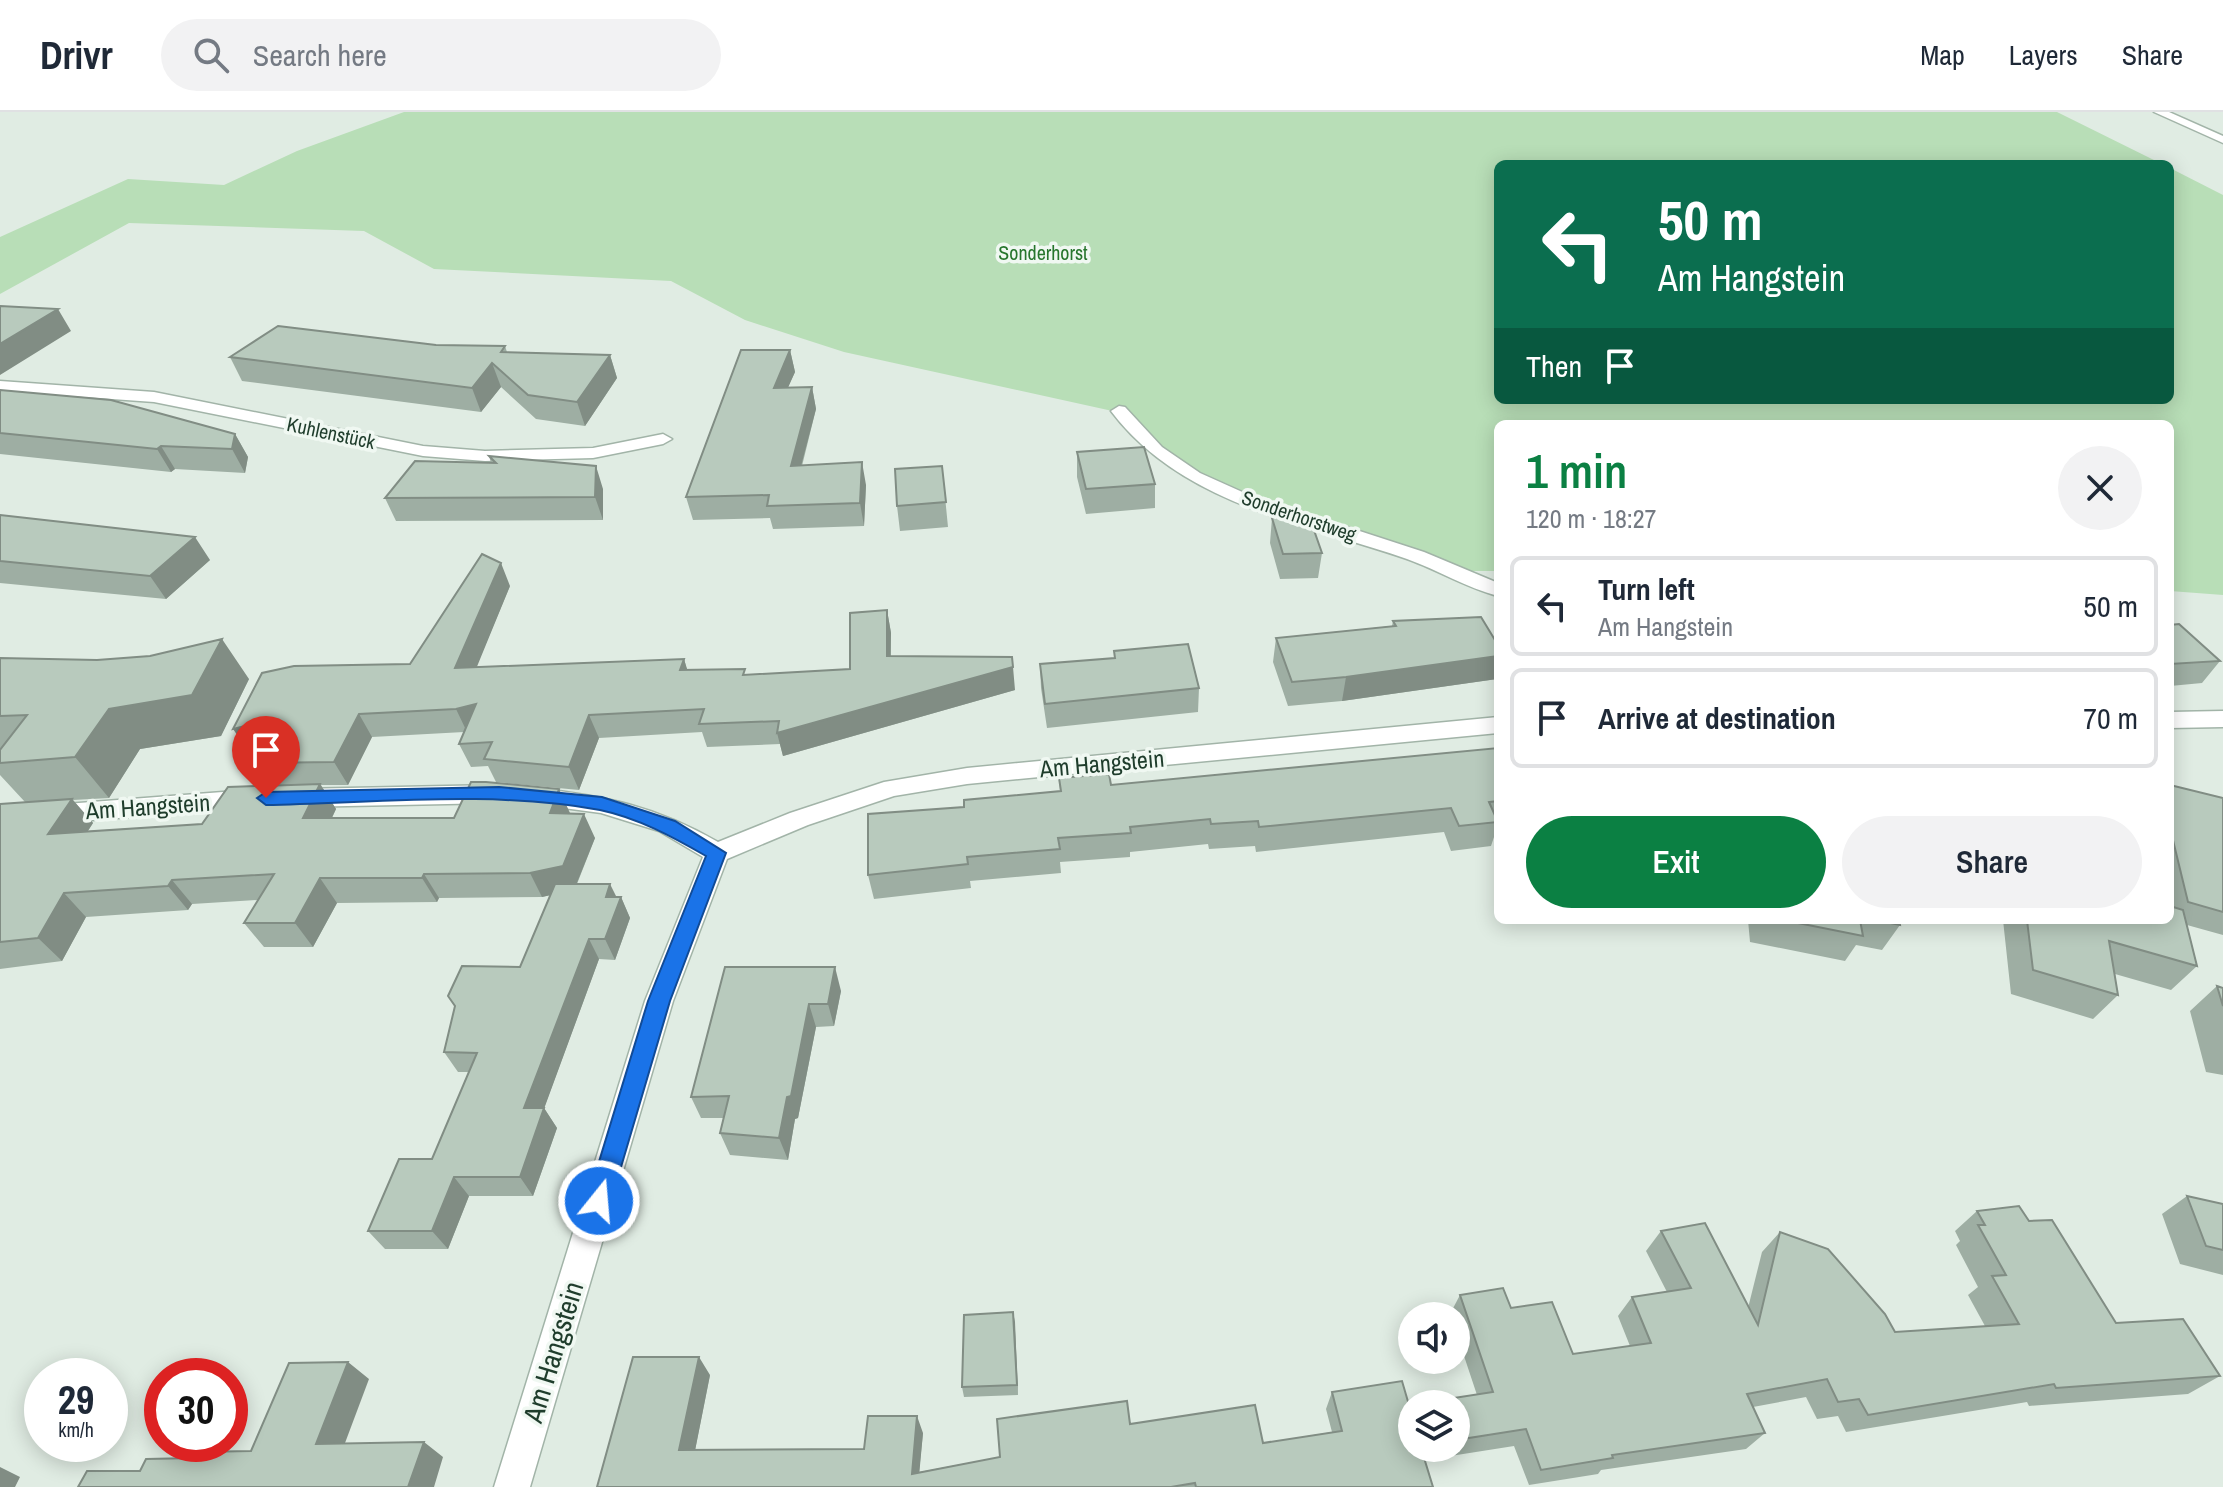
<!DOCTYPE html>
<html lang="en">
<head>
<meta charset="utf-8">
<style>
	body { margin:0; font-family:"Archivo Narrow",sans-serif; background:#f2f2f3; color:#1f2937; height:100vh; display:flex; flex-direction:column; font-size:30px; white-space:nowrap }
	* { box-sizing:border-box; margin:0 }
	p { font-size:26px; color:#747a83 }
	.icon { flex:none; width:44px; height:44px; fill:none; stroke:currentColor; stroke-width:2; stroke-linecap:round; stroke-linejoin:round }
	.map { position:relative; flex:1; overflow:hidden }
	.drawer { position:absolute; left:1494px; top:308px; width:680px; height:504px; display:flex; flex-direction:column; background:#fff; border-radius:12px; box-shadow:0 4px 20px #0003 }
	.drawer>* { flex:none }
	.hud { position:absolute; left:1494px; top:48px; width:680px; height:244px; border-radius:12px; box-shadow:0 4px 20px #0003; background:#0b6e4f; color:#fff; overflow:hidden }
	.tools { position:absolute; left:1398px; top:1190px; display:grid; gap:16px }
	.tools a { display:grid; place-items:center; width:72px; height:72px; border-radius:50%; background:#fff; box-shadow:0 4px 20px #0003; font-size:40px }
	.speed { position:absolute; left:24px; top:1246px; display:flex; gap:16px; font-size:40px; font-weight:700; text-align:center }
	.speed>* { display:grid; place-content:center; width:104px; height:104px; border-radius:50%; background:#fff; box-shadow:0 4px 20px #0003; line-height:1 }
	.speed small { font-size:20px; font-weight:400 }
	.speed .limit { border:12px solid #d22; background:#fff; color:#111 }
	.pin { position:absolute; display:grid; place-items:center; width:68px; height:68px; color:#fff; margin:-82px -34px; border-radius:50% 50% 50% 0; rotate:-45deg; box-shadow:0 0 8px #0007 }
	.pin .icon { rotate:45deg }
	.me { position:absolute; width:88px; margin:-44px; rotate:17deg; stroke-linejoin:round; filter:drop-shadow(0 0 6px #0008) }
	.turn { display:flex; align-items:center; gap:28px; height:168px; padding:0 32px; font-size:36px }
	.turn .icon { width:104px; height:104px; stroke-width:2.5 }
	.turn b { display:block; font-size:56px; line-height:68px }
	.then { display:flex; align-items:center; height:76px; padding:0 32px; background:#0003; gap:16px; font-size:30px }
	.round { display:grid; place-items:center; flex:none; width:84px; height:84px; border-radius:42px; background:#f2f2f3 }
	.overview { display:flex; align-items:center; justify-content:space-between; height:136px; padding:0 32px }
	h1 { font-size:48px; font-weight:600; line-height:60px; color:#0b8043 }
	.button { display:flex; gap:16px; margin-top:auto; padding:16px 32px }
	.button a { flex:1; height:92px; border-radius:48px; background:#0b8043; color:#fff; font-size:32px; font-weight:600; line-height:92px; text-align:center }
	.button a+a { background:#f2f2f3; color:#1f2937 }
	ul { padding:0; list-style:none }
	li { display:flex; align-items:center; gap:24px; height:100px; margin:0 16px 12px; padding:0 16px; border:4px solid #e0e1e3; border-radius:12px }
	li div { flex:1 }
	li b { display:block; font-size:30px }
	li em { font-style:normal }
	header { display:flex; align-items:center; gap:48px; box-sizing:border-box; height:112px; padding:0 40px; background:#fff; border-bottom:2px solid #e0e1e3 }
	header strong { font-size:38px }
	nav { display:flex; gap:44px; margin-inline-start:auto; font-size:28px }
	.search { width:560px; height:72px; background:#f2f2f3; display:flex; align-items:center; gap:20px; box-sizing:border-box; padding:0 28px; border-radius:44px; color:#747a83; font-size:30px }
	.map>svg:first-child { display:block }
	.green { fill:#b8deb7 }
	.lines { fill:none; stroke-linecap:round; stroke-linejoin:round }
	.street-casing { stroke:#a2b4a8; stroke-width:3 }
	.street { fill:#fff; fill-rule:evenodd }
	.wall { fill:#9eaea3 }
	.shaded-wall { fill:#818d84 }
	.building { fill:#b8cabd; stroke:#818d84; stroke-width:2 }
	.route { fill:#1a73e8; stroke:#114b97; stroke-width:2 }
	.labels { text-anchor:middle; stroke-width:7; stroke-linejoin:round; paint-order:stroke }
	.far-park-label { font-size:20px; fill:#27762d; stroke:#f0f8f2 }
	.far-street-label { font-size:20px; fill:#1f3d2c; stroke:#f0f8f2 }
	.street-label { font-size:24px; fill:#1f3d2c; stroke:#f0f8f2 }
	.near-street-label { font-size:28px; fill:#1f3d2c; stroke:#f0f8f2 }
</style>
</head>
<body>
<header>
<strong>Drivr</strong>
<div class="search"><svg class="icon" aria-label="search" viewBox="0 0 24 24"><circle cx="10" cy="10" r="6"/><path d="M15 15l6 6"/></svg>Search here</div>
<nav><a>Map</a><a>Layers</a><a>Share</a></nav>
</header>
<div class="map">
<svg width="2223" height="1375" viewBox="0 0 2223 1375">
	<rect width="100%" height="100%" fill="#e0ece3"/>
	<!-- green -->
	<path class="green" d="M404,0H2057L2162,52H1498V288H2170V56L2223,83V483L2170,479V312H1498V459H1468L1197,365L1117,300L844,240L745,208L671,169L434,157L364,119L129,111L0,182V125L128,67L224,73L297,39Z"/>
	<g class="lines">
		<!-- street casing -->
		<g class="street-casing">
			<path id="street" d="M2154,0H2169L2223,24V31Z
				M0,269L154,280L423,334L485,339L593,336L663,322L672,327L663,332L593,346L485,349L423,344L154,290L0,279Z
				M1119,294L1125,295L1162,335L1200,361L1249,383L1424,440L1498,471V484C1467,476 1438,458 1407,447C1303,411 1181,392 1111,299Z
				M2223,599V615L2170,616V600Z
				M1498,605V621L967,672L894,684L808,713L727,747L673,889L530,1375H494L645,889L703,745L659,719L601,701L526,691L522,685L526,679L534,676C606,684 655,694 718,730L790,701L884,670L967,656Z
				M497,673L505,676L509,682L505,688L497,691L298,695L290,692L286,686L290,680L298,677Z
				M249,678L257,681L261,687L257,693L249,696L0,715V697Z"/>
		</g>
		<!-- street -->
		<use href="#street" class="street"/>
	</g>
	<!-- wall -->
	<path class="wall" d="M436,233L505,234L507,240L610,243L617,266L585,314L536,307L501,275L481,300L242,269L230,245Z
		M790,238L795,260L788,275H812L816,297L802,354L866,373L864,414L773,417L770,406L693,408L686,385Z
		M0,278L235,322L248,345L245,361L175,357L171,360L0,342Z
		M1077,340L1155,372V396L1086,402L1077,365Z
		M489,344L603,377V408L396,409L385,386L491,351Z
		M942,354L948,415L900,419L897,394Z
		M0,403L210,448L166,487L0,471Z
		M1272,406L1322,441L1318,466L1280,467L1270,431Z
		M510,474L476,555L684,547L687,558L747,563L850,557L887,498L891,521V544L1015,578L783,644L780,632L707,635L702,620L599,626L579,678L496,670L488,654L471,655L459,632L464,620L372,625L348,673H321L336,697L332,706H454L570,701L595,726L577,772L616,785H621L630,806L615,848L599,847L544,996L557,1016L533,1084H469L448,1137H385L368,1119L432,1047L469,960H458L444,940L520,855L550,783L542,785L439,786L437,790L337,791L313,835H264L244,811L258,788L192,792L188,798L86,805L62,849L0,857V692L25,690L0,663V546L249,567L221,624L140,637L109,686L73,688L93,711L88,719L202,712L260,674L243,651L250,640H249L410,552Z
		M1393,509L1498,533V562L1497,567L1342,589L1288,594L1273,550L1276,526L1392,514Z
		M2170,513L2220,549L2202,571L2170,574Z
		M1114,539L1199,576L1198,600L1047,616L1041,576L1040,552L1114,546Z
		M1498,636V713L1491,734L1451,739L1444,720L1256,740L1255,734L1209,737L1208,732L1130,740V745L1060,750L1061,761L970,769L971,776L874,787L868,763L1060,679L1059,666L1111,673Z
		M2170,673L2223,686V823L2187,813L2197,854L2171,878L2115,862L2118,883L2093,907L2011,882L2003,808H2170Z
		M1748,808H1899L1900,813L1882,838L1856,833L1845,849L1750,830Z
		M725,855L841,879L834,914L816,915L798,1006L795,1007L788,1048L730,1043L720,1021L724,1006H701L691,985Z
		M2217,874L2223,876V963L2206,960L2190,899Z
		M2187,1084L2223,1092V1163L2180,1152L2162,1102Z
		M1977,1099L2029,1109L2116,1211L2220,1264L2188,1282L2029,1294L2027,1290L1846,1320L1838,1304L1817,1307L1806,1285L1753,1295L1765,1321L1746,1337L1601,1358L1598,1362L1529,1373L1514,1334L1425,1348L1433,1375H597L710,1263L695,1338L864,1337L923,1321L919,1360L1000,1345L1130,1312L1263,1331L1332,1320L1326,1297L1332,1280L1412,1336H1456V1292L1477,1283L1456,1220V1204H1451L1450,1202L1460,1183L1511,1196L1573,1242L1630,1234L1618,1204L1632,1185L1667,1180L1646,1139L1661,1119L1748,1196L1762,1140L1780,1120L1895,1220L1985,1214L1968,1183L1978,1175L1956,1133L1960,1129L1955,1119Z
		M1013,1200L1018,1283L964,1285L962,1275Z"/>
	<!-- shaded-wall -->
	<path class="shaded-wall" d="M58,197L71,219L0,263V232Z
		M790,238L795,260L778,298L774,276Z
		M610,243L617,266L585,314L577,290Z
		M492,251L501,275L481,300L472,276Z
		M812,275L816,297L795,377L791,354Z
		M235,322L248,345L245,361L232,337Z
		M161,334L175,357L171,360L157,337Z
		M862,350L866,373L864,414L860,391Z
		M596,354L603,377V408L595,385Z
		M195,425L210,448L166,487L150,464Z
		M501,451L510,474L467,579L455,556Z
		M887,498L891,521L890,567L887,544Z
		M222,527L249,567L221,624L140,637L109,686L75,645L109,597Z
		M1498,544V562L1497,567L1342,589L1346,565Z
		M684,547L691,570L680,558Z
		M1013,555L1015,578L783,644L777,621Z
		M476,592L467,620L456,597Z
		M359,602L372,625L348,673L334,650Z
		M589,603L599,626L579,678L569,655Z
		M269,608L284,631L249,640L233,617Z
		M320,672L336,697L320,730L303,706Z
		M559,677L570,701H550Z
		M72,687L93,711L70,746L48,722Z
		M584,702L595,726L574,778L542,785L530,761Z
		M424,762L439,786L437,790L422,766Z
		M320,766L337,791L313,835L295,811Z
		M172,768L192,792L188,798L168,774Z
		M610,772L619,790L621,785L630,806L615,848L605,827L606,785Z
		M64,781L86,805L62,849L38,826Z
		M589,827L599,847L537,1016L524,996Z
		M835,855L841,879L834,914L828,892Z
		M809,892L816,915L798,1006L795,1007L788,1048L779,1026L787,985Z
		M544,996L557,1016L533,1084L520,1065Z
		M454,1065L469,1084L448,1137L432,1119Z
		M1013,1200L1015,1210L1018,1283L1017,1273Z
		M699,1245L710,1263L692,1354L679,1338Z
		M348,1250L369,1267L339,1347L316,1332Z
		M917,1304L923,1321L918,1375L912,1362Z
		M424,1330L443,1345L434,1375H408Z
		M0,1355L20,1365L15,1375H0Z"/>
	<!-- building -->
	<path class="building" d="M0,194L58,197L0,232Z
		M278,214L436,233L505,234L501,240L610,243L577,290L528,283L492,251L472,276L230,245Z
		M741,238H790L774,276L812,275L791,354L862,350L860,391L767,394L769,383L686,385Z
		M0,278L111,288L235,322L232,337L161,334L157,337L0,321Z
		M1144,335L1155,372L1086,377L1077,340Z
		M489,344L596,354L595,385L385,386L415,349L496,351Z
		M942,354L946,390L897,394L895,357Z
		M0,403L195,425L150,464L0,449Z
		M1309,404L1322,441L1283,442L1272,406Z
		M482,442L501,451L455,556L684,547L680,558L745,557L743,563L850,557V501L887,498V544L1012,545L1013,555L777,621L779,609L699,612L704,597L589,603L569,655L484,647L492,630L459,632L476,592L456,597L359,602L334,650L243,651L269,608L233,617L262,561L294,554L410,552Z
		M1481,505L1498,533V544L1346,565L1292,570L1276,526L1396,514L1393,509Z
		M2179,512L2220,549L2170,552V513Z
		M222,527L192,583L109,597L75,645L0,651V638L27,603L0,604V546L97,548L150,544Z
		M1188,532L1199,576L1045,592L1040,552L1115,546L1114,539Z
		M1498,636V689L1489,690L1498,710L1459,714L1451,696L1259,715L1258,709L1211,712L1210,707L1130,715L1131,721L1058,726L1060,737L967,745L968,752L868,763V702L964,695V688L1061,679L1059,666L1109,662L1111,673Z
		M471,670H486L559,677L550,701L584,702L563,754L530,761L424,762L422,766H320L295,811H244L274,762L172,768L168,774L64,781L38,826L0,830V692L72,687L48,722L202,712L228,675L320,672L303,706H454Z
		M2170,673L2223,686V800L2188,790L2170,716Z
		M555,772H610L606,785H621L605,827H589L524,996H544L520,1065H454L432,1119H368L399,1047H432L477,941L444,940L455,894L448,884L462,854L520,855Z
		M2170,794L2183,798L2197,854L2109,829L2118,883L2033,858L2027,808H2170Z
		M1783,808H1860L1863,824Z
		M1876,808H1899L1900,813Z
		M725,855H835L828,892H809L791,984L787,985L779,1026L720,1021L729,984L691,985Z
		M2217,874L2223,876V894Z
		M2187,1084L2223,1092V1138L2206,1134Z
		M2019,1094L2029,1109L2052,1108L2116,1211L2183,1207L2220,1264L2056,1276L2054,1272L1868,1303L1859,1287L1838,1290L1827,1267L1747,1282L1765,1321L1612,1343L1613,1346L1541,1358L1526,1317L1456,1328V1292H1415L1493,1280L1460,1183L1503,1176L1511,1196L1552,1190L1573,1242L1651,1231L1632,1185L1691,1176L1661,1119L1705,1111L1758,1213L1780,1120L1828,1137L1885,1202L1895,1220L2019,1212L1992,1164L2006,1163L1978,1113H1985L1977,1099Z
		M1013,1200L1017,1273L962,1275L964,1203Z
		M633,1245H699L679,1338L864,1337L868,1304H917L912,1362L1000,1345L997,1307L1127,1289L1130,1312L1255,1293L1263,1331L1342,1319L1332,1280L1402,1269L1409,1293H1412V1336H1421L1433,1375H1196L1195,1371L1171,1375H597Z
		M348,1250L316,1332L424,1330L408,1375H78L87,1359H140L146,1347L195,1346L197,1340L251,1339L289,1251Z"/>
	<!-- route -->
	<path class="route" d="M499,675L602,685L675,709L726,741L670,889L611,1089L607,1097L599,1100L590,1097L587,1089L648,889L706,744C673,725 638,706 600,698C492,678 375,691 266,693L257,686L266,680Z"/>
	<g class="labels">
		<!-- far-park labels -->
		<g class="far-park-label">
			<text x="1043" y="148">Sonderhorst</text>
		</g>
		<!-- far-street labels -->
		<g class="far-street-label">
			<text transform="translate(331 321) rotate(12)" y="7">Kuhlenstück</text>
			<text transform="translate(1299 404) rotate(19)" y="7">Sonderhorstweg</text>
		</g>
		<!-- street labels -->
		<g class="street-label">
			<text transform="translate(1102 652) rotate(-5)" y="8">Am Hangstein</text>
			<text transform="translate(148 695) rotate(-4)" y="8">Am Hangstein</text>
		</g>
		<!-- near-street labels -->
		<g class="near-street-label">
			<text transform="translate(553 1240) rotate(-73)" y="10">Am Hangstein</text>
		</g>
	</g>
</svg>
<div class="tools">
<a><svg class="icon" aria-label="sound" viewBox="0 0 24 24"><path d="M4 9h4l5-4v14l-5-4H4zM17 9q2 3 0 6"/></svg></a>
<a><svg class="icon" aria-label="layers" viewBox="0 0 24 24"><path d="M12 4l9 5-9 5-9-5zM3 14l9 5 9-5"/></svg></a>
</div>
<div class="speed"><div>29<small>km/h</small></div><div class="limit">30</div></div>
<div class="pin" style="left:266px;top:686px;background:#d93025"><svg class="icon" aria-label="arrive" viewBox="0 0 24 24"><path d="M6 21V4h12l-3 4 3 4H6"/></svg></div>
<svg class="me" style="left:599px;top:1089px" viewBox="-20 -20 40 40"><circle r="17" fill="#1a73e8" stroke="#fff" stroke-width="3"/><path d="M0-11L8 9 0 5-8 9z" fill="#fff"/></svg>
<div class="hud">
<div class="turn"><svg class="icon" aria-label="left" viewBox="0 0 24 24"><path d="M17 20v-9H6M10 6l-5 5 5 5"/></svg><div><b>50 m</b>Am Hangstein</div></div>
<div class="then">Then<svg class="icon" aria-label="arrive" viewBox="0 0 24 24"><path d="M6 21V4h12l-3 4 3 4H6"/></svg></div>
</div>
<section class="drawer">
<div class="overview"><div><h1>1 min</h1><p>120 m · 18:27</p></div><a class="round"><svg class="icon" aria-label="close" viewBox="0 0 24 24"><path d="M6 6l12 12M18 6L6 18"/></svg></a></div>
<ul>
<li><svg class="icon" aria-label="left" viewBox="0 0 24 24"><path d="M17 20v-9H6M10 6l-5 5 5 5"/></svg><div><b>Turn left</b><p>Am Hangstein</p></div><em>50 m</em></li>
<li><svg class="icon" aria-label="arrive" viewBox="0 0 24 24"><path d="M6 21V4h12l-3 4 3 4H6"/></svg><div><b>Arrive at destination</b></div><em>70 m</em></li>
</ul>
<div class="button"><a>Exit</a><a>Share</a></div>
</section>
</div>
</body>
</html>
